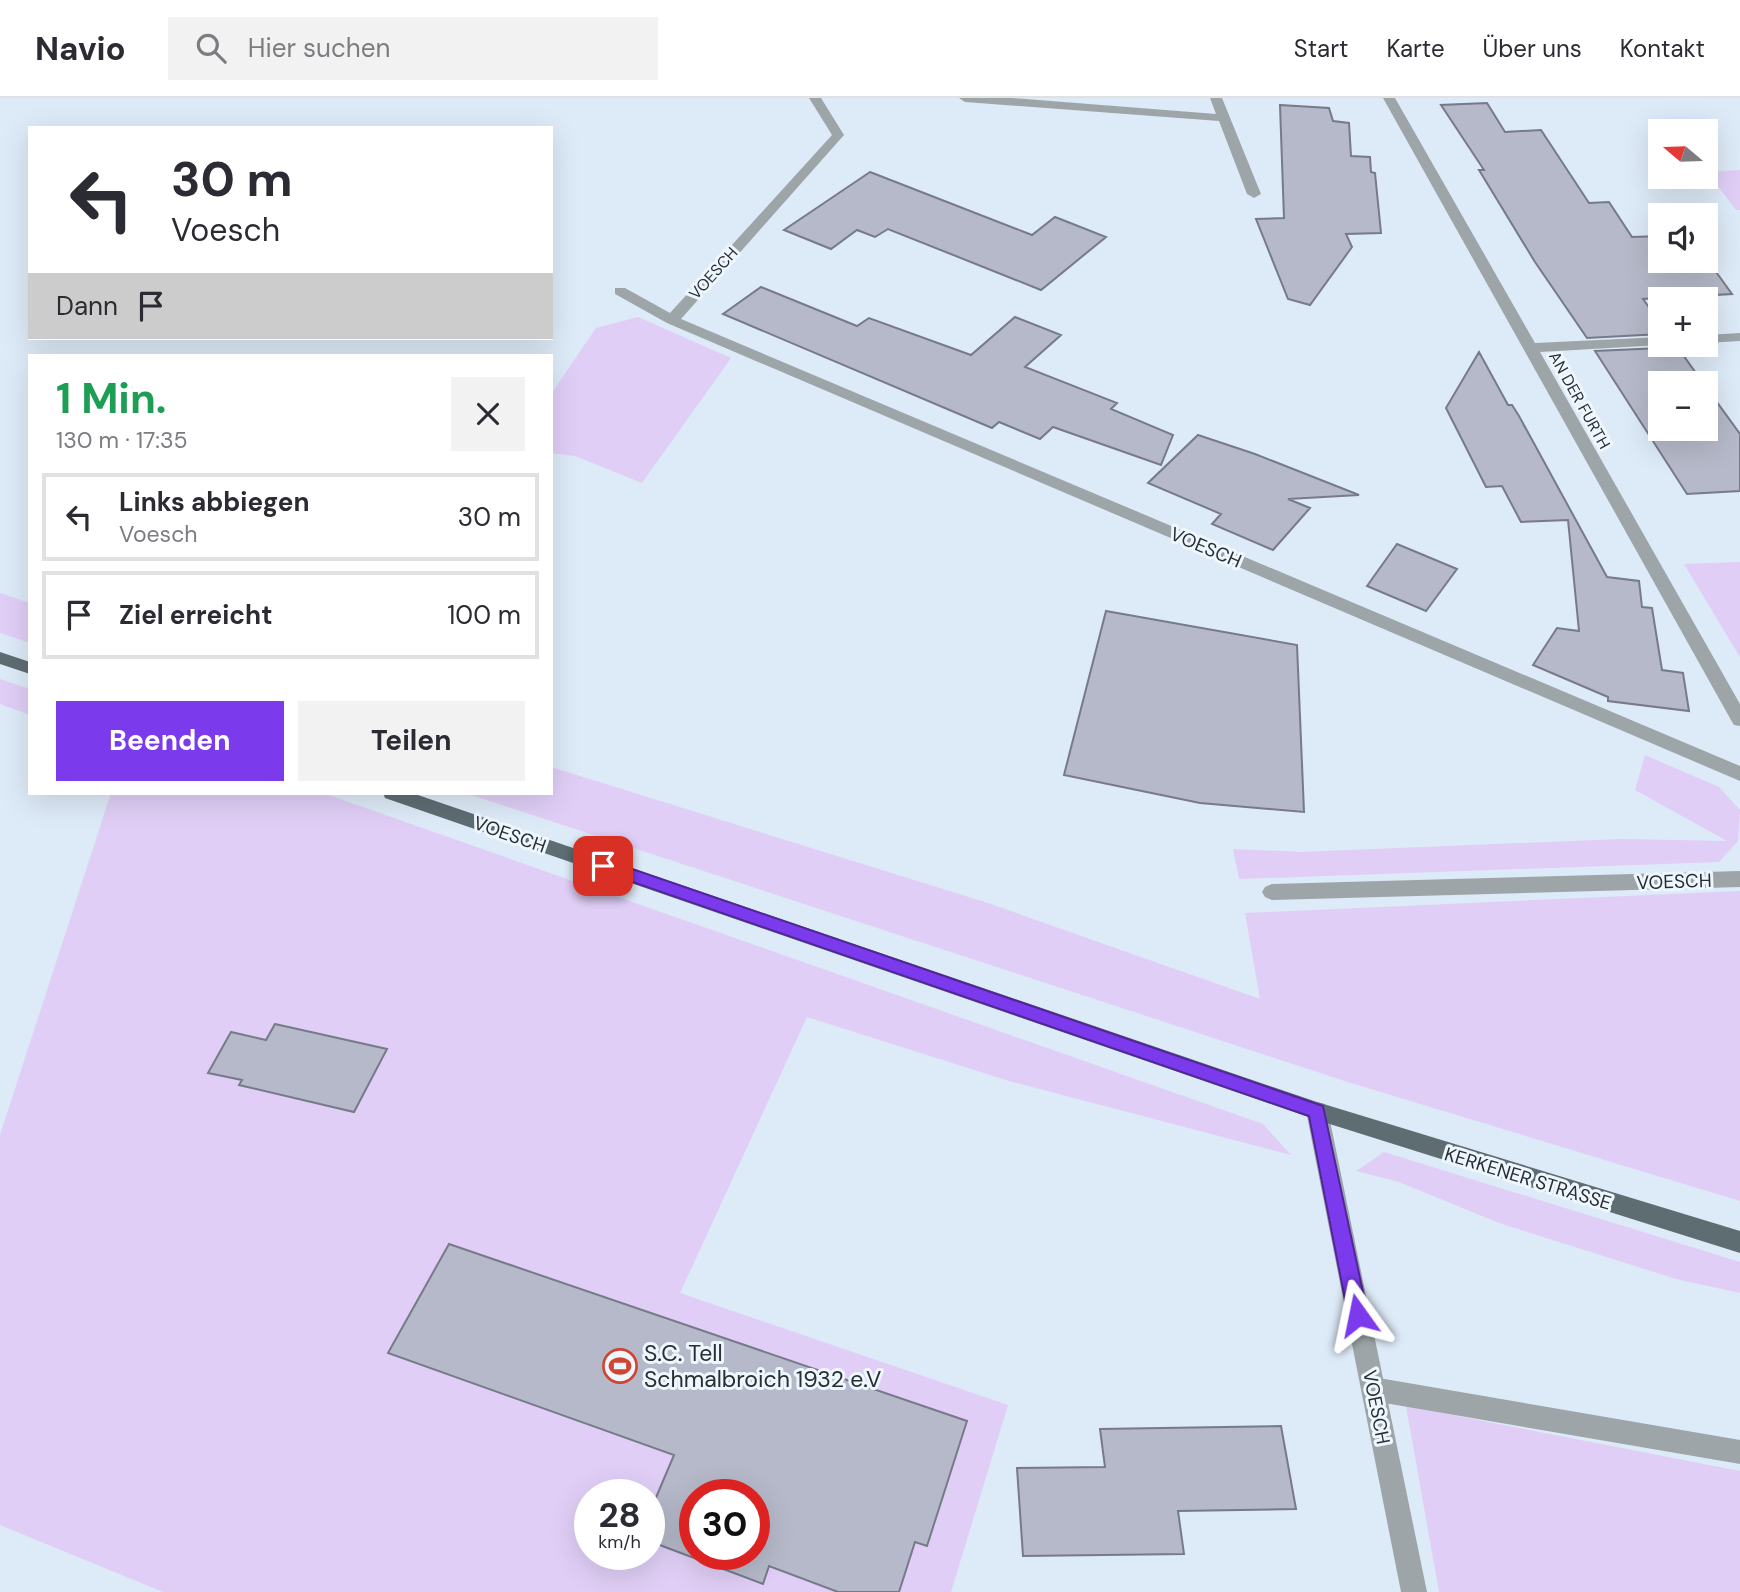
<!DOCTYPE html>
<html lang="de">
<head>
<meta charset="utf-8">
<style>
	body { margin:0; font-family:"DM Sans",sans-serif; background:#f2f2f3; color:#2b2b33; height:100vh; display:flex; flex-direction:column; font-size:26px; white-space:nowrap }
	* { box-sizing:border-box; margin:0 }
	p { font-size:23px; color:#7c7c81 }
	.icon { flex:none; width:38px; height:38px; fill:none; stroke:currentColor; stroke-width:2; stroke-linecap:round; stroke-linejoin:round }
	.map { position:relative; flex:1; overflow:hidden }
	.details { position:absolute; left:28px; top:256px; width:525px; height:441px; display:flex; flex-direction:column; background:#fff; border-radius:0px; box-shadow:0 7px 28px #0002 }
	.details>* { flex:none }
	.guide { position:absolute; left:28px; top:28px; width:525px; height:214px; border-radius:0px; box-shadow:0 7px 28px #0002; background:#fff; color:#2b2b33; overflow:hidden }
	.needle { width:46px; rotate:289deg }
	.buttons { position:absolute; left:1648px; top:21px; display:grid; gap:14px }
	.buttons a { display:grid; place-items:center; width:70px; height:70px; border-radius:0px; background:#fff; box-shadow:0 7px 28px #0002; font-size:35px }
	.speed { position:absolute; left:574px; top:1381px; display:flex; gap:14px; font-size:35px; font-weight:700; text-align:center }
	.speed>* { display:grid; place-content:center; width:91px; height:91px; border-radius:50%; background:#fff; box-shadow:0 7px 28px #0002; line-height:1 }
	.speed small { font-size:18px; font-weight:400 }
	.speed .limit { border:10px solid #d22; background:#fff; color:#111 }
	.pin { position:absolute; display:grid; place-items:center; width:60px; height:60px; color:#fff; margin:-30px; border-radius:14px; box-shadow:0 4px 10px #0006 }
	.me { position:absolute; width:77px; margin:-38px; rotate:348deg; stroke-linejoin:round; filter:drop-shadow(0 0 5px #0008) }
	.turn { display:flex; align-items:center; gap:24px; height:147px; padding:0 28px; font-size:32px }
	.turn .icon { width:91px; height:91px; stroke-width:2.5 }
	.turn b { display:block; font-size:49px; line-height:60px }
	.then { display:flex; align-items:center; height:66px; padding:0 28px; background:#0003; gap:14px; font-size:26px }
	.round { display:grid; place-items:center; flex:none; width:74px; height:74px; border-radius:0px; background:#f2f2f3 }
	.head { display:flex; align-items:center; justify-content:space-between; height:119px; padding:0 28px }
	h1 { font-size:42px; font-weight:700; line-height:52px; color:#1e9e55 }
	.cta { display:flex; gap:14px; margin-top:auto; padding:14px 28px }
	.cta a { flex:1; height:80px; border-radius:0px; background:#7c3aed; color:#fff; font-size:28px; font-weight:700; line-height:80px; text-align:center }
	.cta a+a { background:#f2f2f3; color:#2b2b33 }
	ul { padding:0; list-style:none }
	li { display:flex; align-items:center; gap:21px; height:88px; margin:0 14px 10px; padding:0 14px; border:4px solid #e1e1e2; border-radius:0px }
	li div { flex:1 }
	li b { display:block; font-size:26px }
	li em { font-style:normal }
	header { display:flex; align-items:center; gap:42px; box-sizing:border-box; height:98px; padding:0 35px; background:#fff; border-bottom:2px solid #e1e1e2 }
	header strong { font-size:33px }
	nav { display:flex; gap:38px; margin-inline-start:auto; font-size:24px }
	.search { width:490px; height:63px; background:#f2f2f3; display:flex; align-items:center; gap:18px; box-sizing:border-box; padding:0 24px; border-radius:0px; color:#7c7c81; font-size:26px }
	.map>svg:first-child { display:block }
	.green { fill:#e0cef6; fill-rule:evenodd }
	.building { fill:#b5b9c9; stroke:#777a89; stroke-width:2; fill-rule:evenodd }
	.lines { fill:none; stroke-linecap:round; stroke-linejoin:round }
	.service { fill:#9da5a8; fill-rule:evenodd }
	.minor { fill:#9da5a8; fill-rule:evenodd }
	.primary { fill:#5e6d72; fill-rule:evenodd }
	.route { fill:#7c3aed; stroke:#51269a; stroke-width:2 }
	.labels { text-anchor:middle; stroke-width:6; stroke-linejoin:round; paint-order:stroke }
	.far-street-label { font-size:16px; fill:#292e33; stroke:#eef6fe }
	.street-label { font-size:19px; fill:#292e33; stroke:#eef6fe }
	.near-poi-label { font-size:23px; fill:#292e33; stroke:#eef6fe; text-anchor:start }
</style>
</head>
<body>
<header>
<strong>Navio</strong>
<div class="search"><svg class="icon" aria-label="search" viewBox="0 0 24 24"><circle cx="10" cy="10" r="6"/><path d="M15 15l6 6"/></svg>Hier suchen</div>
<nav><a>Start</a><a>Karte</a><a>Über uns</a><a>Kontakt</a></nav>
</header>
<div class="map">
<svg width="1740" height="1494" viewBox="0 0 1740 1494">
	<rect width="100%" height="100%" fill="#ddeaf7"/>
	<!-- green -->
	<path class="green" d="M1740,72V112H1736L1707,74Z
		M638,219L731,260L642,385L575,358L551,355V296L596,230Z
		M1740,464V559L1684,466Z
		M0,495L30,505V545L0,535Z
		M0,581L30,591V617L0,606Z
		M1645,657L1719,689L1740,712L1738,743L1719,764L1239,781L1233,751L1302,754L1621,741L1727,743L1635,692Z
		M551,669L988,805L1260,901L1245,815L1740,793V1103L1351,985L465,695H551Z
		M111,695H323L1263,1026L1291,1057L1009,983L807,919L680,1195L1008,1307L951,1494H163L0,1427V1037ZM590,1396H649V1456H590ZM695,1396H754V1456H695Z
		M1384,1054L1740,1164V1195L1676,1181L1499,1125L1399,1084L1356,1073Z
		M1406,1308L1740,1373V1494H1439Z"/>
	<!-- building -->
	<path class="building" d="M1487,5L1505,34L1541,32L1589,105L1609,104L1632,139L1661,138V163H1706V160L1732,196L1643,201L1661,226V236L1587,240L1535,164L1479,72H1484L1441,7Z
		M1280,7L1329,10L1333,23L1349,25L1351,58L1370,59L1371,74L1375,75L1381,135L1346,136L1352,149L1310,207L1288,201L1256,121L1284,120Z
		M870,74L1032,137L1055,119L1106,139L1041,192L888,131L875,139L857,132L831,151L784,132Z
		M761,189L857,228L869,220L971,257L1015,219L1061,237L1025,269L1117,305L1111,311L1173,337L1161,367L1053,329L1040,341L999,324L992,330L723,216Z
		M1664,247H1676L1703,285H1661V331H1706V289L1740,336V393L1687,396L1595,253L1661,250Z
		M1479,254L1508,307H1512L1519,318L1607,479L1639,483L1642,509L1652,510L1662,572L1683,575L1689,613L1608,603V599L1533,567L1557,530L1579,533L1568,422L1521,424L1502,388L1486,389L1446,310Z
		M1198,337L1255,356L1359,397L1288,401L1310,410L1273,452L1212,426L1221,416L1148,385Z
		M1397,446L1457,471L1426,513L1367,488Z
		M1106,513L1297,547L1304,714L1200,705L1064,677Z
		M275,926L387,951L354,1014L239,987L242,982L208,975L231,934L266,942Z
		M449,1146L967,1323L927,1448L915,1444L899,1494H838L769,1468L763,1486L649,1443V1416L674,1357L388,1255ZM695,1396H754V1456H695Z
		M1281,1328L1296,1411L1178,1413L1184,1456L1023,1458L1017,1370L1105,1369L1100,1331Z"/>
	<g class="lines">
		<!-- service -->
		<path class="service" d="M1373,1279L1740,1342V1366L1373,1303L1364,1299L1361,1291L1364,1283Z"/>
		<!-- minor -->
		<path class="minor" d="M809,0H821L844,37L681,221L1740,668V683L667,225L615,196V190H625L670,215L832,37Z
			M959,0H1012L1216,16L1210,0H1222L1261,96L1254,100L1247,96L1219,23L965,4Z
			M1383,0H1395L1535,245L1661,239V247H1663H1661L1540,254L1740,606V628L1734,627L1731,622Z
			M1740,235V243L1706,245V237Z
			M1740,773V789L1272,802L1265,799L1262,794L1265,789L1272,786Z
			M1317,1004L1325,1006L1328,1013L1427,1494H1401L1306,1013L1309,1006Z"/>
		<!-- primary -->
		<path class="primary" d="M0,554L30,564V576L0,566Z
			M383,695H412L1317,1004L1740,1133V1155L1317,1022L385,700Z"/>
	</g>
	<!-- route -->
	<path class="route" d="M603,761L1323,1008L1368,1217L1365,1224L1358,1226L1351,1224L1348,1217L1309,1018L598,772L595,768Z"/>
	<!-- icons -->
	<defs>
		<g id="stadium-ring" transform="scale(1.75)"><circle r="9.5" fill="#eef6fe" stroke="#d04431" stroke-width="1.5"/><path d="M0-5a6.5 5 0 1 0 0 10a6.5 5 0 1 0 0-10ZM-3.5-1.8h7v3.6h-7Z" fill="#d04431"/></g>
	</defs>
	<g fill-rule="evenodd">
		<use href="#stadium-ring" x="620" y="1268"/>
	</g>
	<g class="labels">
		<!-- far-street labels -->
		<g class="far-street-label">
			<text transform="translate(713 175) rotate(-48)" y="6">VOESCH</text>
			<text transform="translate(1580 302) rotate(61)" y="6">AN DER FURTH</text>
		</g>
		<!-- street labels -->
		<g class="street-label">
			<text transform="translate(1206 449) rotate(23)" y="7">VOESCH</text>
			<text transform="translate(510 736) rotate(19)" y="7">VOESCH</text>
			<text transform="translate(1674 783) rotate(-2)" y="7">VOESCH</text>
			<text transform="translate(1528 1080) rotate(17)" y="7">KERKENER STRASSE</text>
			<text transform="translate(1377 1309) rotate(79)" y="7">VOESCH</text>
		</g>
		<!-- near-poi labels -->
		<g class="near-poi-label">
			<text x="644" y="1263">S.C. Tell<tspan x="644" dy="26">Schmalbroich 1932 e.V</tspan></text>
		</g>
	</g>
</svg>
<div class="buttons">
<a><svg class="needle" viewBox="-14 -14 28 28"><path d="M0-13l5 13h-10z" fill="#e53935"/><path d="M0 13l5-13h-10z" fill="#7c7c81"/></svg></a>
<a><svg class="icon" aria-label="sound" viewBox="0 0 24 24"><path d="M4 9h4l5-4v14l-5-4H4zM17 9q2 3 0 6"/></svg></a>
<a>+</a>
<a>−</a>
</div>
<div class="speed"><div>28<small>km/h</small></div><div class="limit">30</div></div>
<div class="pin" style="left:603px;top:768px;background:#d93025"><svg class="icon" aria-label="arrive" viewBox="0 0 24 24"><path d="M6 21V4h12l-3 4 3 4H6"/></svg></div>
<svg class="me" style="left:1358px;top:1217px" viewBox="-20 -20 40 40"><path d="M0-17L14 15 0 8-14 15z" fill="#7c3aed" stroke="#fff" stroke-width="4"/></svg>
<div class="guide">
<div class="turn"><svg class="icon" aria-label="left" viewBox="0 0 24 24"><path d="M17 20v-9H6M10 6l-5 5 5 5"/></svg><div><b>30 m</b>Voesch</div></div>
<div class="then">Dann<svg class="icon" aria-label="arrive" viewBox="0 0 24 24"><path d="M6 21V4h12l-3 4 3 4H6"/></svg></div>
</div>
<section class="details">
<div class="head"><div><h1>1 Min.</h1><p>130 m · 17:35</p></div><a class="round"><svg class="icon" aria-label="close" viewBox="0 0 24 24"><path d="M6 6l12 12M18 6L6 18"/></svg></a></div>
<ul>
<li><svg class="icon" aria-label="left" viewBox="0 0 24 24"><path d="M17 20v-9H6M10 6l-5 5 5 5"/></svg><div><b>Links abbiegen</b><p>Voesch</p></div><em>30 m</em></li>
<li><svg class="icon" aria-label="arrive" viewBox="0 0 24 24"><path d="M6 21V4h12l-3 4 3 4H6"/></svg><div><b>Ziel erreicht</b></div><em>100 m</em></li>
</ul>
<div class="cta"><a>Beenden</a><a>Teilen</a></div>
</section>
</div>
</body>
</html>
